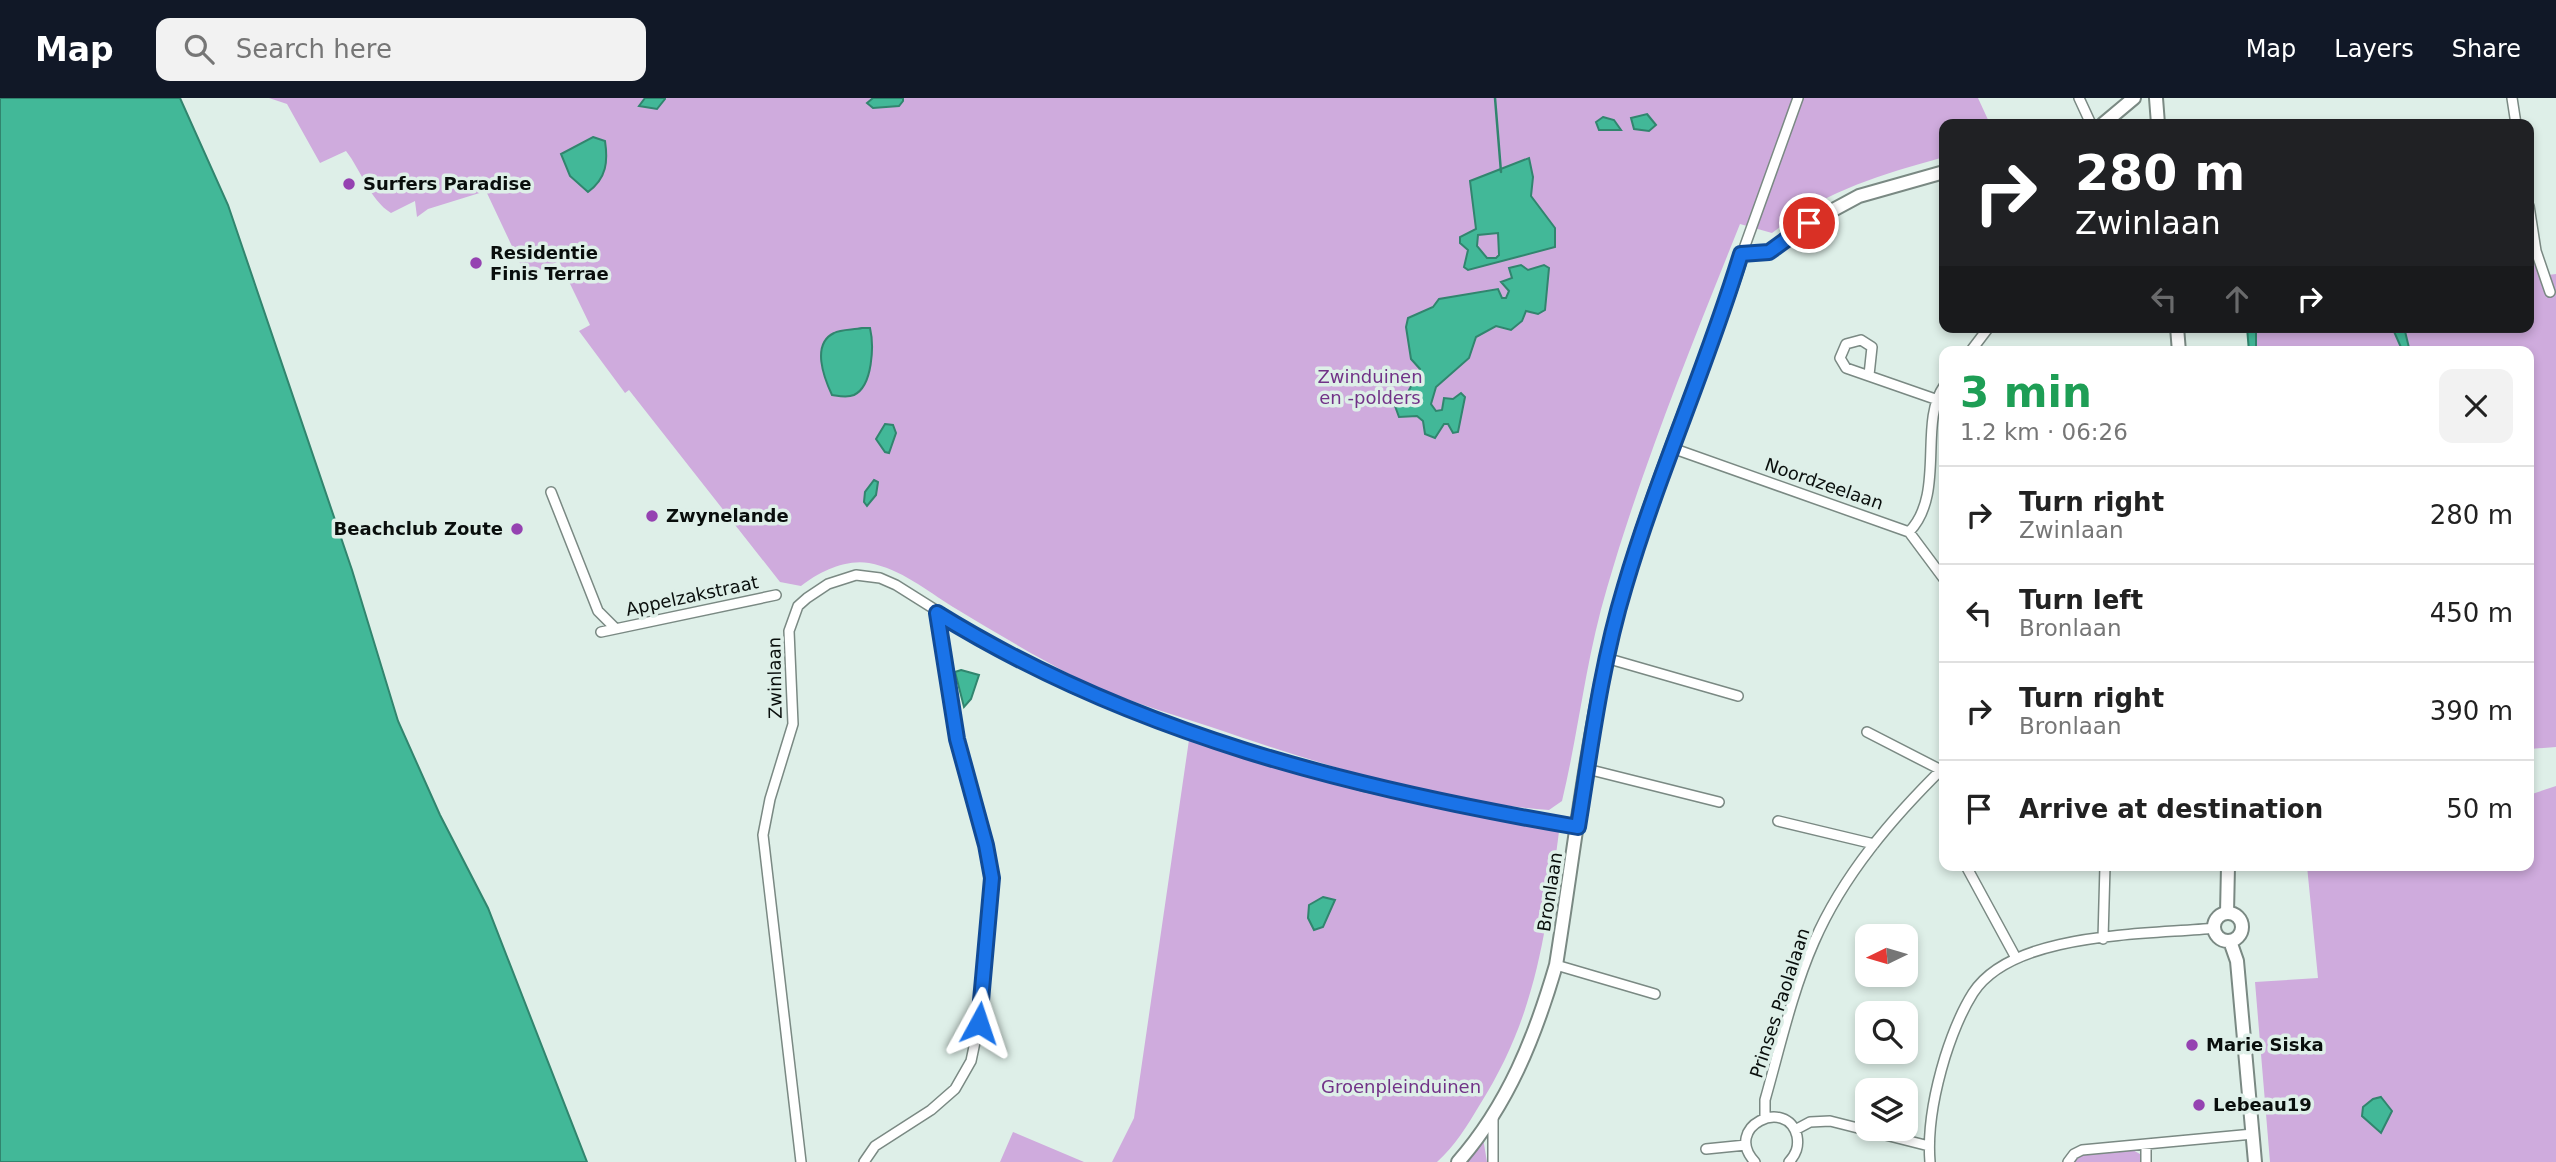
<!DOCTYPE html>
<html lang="en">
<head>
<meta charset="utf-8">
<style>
	body { margin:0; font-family:"DejaVu Sans",sans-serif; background:#f2f2f2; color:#222; height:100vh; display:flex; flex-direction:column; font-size:26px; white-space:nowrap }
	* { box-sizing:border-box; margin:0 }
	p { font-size:23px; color:#767676 }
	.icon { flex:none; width:38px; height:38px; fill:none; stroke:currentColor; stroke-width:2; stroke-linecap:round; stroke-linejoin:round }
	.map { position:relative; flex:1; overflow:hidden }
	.drawer { position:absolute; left:1939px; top:248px; width:595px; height:525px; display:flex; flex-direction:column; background:#fff; border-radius:14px; box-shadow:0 4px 10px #0003 }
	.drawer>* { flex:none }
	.top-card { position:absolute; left:1939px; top:21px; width:595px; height:214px; border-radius:14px; box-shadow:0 4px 10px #0003; background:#202124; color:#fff; overflow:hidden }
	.needle { width:46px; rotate:265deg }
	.buttons { position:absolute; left:1855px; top:826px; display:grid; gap:14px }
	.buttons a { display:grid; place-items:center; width:63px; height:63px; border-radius:14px; background:#fff; box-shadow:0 4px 10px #0003; font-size:35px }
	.pin { position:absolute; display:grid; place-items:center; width:60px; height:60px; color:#fff; margin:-30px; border:4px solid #fff; border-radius:50%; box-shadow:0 2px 7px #0007 }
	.me { position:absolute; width:77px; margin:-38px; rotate:5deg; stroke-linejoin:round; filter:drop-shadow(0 0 5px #0008) }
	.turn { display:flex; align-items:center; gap:24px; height:147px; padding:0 21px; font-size:32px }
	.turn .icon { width:91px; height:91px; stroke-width:2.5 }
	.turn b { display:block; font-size:49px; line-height:60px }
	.lanes { display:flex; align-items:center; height:66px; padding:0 21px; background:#0003; justify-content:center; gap:35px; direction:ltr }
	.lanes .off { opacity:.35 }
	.round { display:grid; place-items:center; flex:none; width:74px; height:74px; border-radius:14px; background:#f2f2f2 }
	.head { display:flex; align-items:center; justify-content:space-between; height:119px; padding:0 21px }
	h1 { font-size:42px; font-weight:800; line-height:52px; color:#1e9e55 }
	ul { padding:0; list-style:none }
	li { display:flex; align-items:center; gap:21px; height:98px; padding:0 21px; border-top:2px solid #e0e0e0 }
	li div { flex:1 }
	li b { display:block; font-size:26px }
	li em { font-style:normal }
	header { display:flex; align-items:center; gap:42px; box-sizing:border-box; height:98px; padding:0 35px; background:#111827; color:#fff }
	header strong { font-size:33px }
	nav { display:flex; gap:38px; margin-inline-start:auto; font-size:24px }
	.search { width:490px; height:63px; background:#f2f2f2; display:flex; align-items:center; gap:18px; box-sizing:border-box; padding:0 24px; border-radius:14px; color:#767676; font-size:26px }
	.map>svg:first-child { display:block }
	.green { fill:#cfabdd }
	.water { fill:#42b898; stroke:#31856e; stroke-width:2; fill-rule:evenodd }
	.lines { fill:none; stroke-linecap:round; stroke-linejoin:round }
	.stream { stroke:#31856e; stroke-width:2.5 }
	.street-casing { stroke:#7a8983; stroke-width:12 }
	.secondary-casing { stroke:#7a8983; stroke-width:16 }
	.street { stroke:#fff; stroke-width:9 }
	.secondary { stroke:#fff; stroke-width:12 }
	.route-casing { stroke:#114b97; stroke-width:18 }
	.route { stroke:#1a73e8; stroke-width:12 }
	.poi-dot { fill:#9542b1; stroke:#deefe8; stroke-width:2.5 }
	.labels { text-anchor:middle; stroke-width:7; stroke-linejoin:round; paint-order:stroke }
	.poi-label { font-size:18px; font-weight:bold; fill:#090e0c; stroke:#deefe8; text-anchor:start }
	.park-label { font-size:18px; fill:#713287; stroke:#deefe8 }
	.street-label { font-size:18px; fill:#090e0c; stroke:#deefe8 }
</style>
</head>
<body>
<header>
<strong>Map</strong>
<div class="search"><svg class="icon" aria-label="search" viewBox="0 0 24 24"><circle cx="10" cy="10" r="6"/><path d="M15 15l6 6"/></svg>Search here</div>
<nav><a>Map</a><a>Layers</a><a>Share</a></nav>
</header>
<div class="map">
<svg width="2556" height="1064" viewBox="0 0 2556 1064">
	<rect width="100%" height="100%" fill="#deefe8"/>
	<!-- green -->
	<path class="green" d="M269,0H1978L1990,26H1944V59C1877,78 1827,92 1772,135L1740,126C1692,246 1643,366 1607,490C1586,560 1579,632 1562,703L1549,712C1438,704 1316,665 1211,629C1166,614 1119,601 1077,580C1035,558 994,534 953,509C926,492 901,471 869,465C845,461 819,474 801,488L780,484L629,292L625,295L579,233L590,227L559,163L526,178L486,93L428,111L417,119L415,103L391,115C370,102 361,72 346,53L320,65L287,6Z
		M2529,148L2539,178L2556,176V649L2529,651V254H2410L2404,229H2529Z
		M2256,229H2392L2403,254H2256Z
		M1190,635L1363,688L1560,726C1546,832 1538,915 1479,1008C1467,1028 1455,1048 1437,1064H1112L1134,1020Z
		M2556,688V1064H2270L2255,884L2318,880L2307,768H2529V697Z
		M1013,1034L1084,1064H1000Z
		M1483,1040L1487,1064H1463Z
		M2131,1051L2140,1056L2142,1064H2071L2080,1056Z"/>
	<!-- water -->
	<path class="water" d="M0,0H180L228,107L352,472L398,623L440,717L488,810L587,1064H0Z
		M645,0H665V1L657,11L639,8Z
		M873,0H903V3L899,8L873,10L867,5Z
		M1647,16L1656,27L1649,33L1634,31L1631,20Z
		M1603,19L1614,22L1621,32H1599L1596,24Z
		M593,39L605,43C608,63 607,80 588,94L570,78L561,56Z
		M1529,60L1533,79L1531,98L1555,130V149L1468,172L1464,169L1468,152L1460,145V139L1476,131L1470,83ZM1498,135L1499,157L1496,160H1487L1477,148L1478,137Z
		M1521,167L1528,172L1544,167L1549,170L1545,212L1538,216L1526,213L1522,223L1511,232L1496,228L1476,239L1469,260L1436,289L1431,306L1436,313L1442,312L1444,300L1453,301L1461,295L1465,299L1458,334L1453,335L1448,326H1444L1435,340L1425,336L1423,323L1417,318L1399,319L1395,308L1407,296L1420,271L1411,261L1406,229L1408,220L1433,209L1439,201L1498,191L1502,200H1506L1509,193L1501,184L1512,180L1509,170Z
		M2247,229H2256V254H2249Z
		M2392,229H2404L2410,254H2403Z
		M862,230H870C874,247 873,288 854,297C847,300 839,298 832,297C824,280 811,246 834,235C841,231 853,232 862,230Z
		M885,326L893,327L896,335L889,355L885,354L876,341Z
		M874,382L878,384L876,397L867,408L864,404L865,394Z
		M961,572L979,577L971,601L964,609L955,574Z
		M1323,799L1335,802L1323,829L1314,832L1308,820L1309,807Z
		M2381,999L2392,1013L2381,1035L2362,1018L2363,1009L2373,1001Z"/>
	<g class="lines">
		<!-- stream -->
		<path class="stream" d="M1495,0L1501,74"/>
		<!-- street casing -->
		<g class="street-casing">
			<path id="street" d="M2079,0L2091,26
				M2512,0L2516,26
				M2529,108L2536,153L2550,194
				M1742,156L1798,0
				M1970,254L1989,229
				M1869,277L1872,249L1861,242L1846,246L1840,260L1846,270L1935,301
				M1672,350L1909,434L1944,481
				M551,394L598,513L615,530
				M1909,434C1946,396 1918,325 1944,288
				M601,534L776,497
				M1606,560L1738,598
				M1867,634L1941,672
				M1587,671L1719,704
				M1778,723L1874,746
				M1966,768L2016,860
				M2103,841L2105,768
				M1556,867L1655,896
				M1765,1020V1002C1780,949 1792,894 1814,844C1843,777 1893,719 1944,669
				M1795,1032L1810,1024L1830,1023L1929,1048
				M2146,1046V1064
				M1706,1051L1746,1047
				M801,1064L763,737L770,701L793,626L789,533L798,508L807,500L828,486L856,477L880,480L896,487L1001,553L1075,591L1190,635L1363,688L1578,729
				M864,1064L875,1048L931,1012L955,991L971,963L979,925L992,780L986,747L957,641L937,515
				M1493,1064V1018
				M1755,1064C1722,1029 1787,998 1797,1038C1799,1049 1796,1056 1789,1064
				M1930,1064C1927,1028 1935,992 1945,959C1952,937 1961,914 1973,895C2013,833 2148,837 2215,830
				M2068,1064L2074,1056L2082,1052L2253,1036"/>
		</g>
		<!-- secondary casing -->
		<g class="secondary-casing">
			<path id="secondary" d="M2156,0L2158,26
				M2103,26L2134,0
				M2177,229L2179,254
				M2227,815L2228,768
				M2214 829a14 14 0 1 1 28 0a14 14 0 1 1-28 0Z
				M2230,843L2237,863L2255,1064
				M1458,1064C1508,1007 1535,939 1556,867C1576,742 1589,613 1624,491C1656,377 1706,269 1742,156L1769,154L1809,125L1859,98L1944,74"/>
		</g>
		<!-- street -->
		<use href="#street" class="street"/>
		<!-- secondary -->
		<use href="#secondary" class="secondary"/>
	</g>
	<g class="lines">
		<!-- route casing -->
		<g class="route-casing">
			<path id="route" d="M979,925L992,780L986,747L957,641L937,515C1132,636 1354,691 1578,729C1591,648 1601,567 1625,488C1658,376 1707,268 1741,156L1769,154L1809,125"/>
		</g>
		<!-- route -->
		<use href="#route" class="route"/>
	</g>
	<!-- markers -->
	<g class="poi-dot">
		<circle cx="349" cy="86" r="7"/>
		<circle cx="476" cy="165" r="7"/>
		<circle cx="652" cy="418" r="7"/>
		<circle cx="517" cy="431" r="7"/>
		<circle cx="2192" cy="947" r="7"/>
		<circle cx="2199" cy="1007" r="7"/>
	</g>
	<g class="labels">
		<!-- poi labels -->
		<g class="poi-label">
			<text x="363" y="92">Surfers Paradise</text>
			<text x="490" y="161">Residentie<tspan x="490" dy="21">Finis Terrae</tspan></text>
			<text x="666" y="424">Zwynelande</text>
			<text x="503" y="437" text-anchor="end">Beachclub Zoute</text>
			<text x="2206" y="953">Marie Siska</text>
			<text x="2213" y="1013">Lebeau19</text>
		</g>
		<!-- park labels -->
		<g class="park-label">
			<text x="1370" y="285">Zwinduinen<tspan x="1370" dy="21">en -polders</tspan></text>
			<text x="1401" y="995">Groenpleinduinen</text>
		</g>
		<!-- street labels -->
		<g class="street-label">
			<text transform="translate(1824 386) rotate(19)" y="6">Noordzeelaan</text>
			<text transform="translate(692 498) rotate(-12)" y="6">Appelzakstraat</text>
			<text transform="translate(775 580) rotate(-91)" y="6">Zwinlaan</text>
			<text transform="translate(1550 794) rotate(-81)" y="6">Bronlaan</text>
			<text transform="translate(1780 905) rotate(-72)" y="6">Prinses Paolalaan</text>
		</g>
	</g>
</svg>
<div class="buttons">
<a><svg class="needle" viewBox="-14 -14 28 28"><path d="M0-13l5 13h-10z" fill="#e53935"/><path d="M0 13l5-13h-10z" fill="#767676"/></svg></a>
<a><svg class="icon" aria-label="search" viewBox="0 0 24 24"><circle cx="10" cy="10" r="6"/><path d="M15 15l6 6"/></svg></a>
<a><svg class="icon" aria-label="layers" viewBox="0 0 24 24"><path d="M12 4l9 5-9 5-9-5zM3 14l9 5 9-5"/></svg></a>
</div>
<div class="pin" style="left:1809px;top:125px;background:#d93025"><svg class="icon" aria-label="arrive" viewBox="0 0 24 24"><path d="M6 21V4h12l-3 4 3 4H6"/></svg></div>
<svg class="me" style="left:979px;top:925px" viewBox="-20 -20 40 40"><path d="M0-17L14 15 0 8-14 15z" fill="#1a73e8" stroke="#fff" stroke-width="4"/></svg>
<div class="top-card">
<div class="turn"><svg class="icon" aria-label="right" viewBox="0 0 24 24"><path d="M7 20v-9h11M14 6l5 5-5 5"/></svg><div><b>280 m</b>Zwinlaan</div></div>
<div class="lanes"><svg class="icon off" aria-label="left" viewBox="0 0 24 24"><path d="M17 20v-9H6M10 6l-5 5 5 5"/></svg><svg class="icon off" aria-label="ahead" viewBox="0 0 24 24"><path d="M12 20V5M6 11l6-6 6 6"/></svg><svg class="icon" aria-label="right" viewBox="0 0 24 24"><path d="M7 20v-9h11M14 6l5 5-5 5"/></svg></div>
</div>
<section class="drawer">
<div class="head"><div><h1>3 min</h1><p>1.2 km · 06:26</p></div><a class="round"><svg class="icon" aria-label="close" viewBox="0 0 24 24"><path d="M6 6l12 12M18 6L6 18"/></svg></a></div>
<ul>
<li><svg class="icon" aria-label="right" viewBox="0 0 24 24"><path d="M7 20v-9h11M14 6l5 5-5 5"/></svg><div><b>Turn right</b><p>Zwinlaan</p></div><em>280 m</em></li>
<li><svg class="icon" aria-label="left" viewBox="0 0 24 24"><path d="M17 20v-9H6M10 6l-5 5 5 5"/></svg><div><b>Turn left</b><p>Bronlaan</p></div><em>450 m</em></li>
<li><svg class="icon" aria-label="right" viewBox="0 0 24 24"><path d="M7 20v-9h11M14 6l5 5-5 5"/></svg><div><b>Turn right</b><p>Bronlaan</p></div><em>390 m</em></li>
<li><svg class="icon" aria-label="arrive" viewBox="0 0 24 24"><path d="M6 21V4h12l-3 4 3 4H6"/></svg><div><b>Arrive at destination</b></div><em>50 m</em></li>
</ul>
</section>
</div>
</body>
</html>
